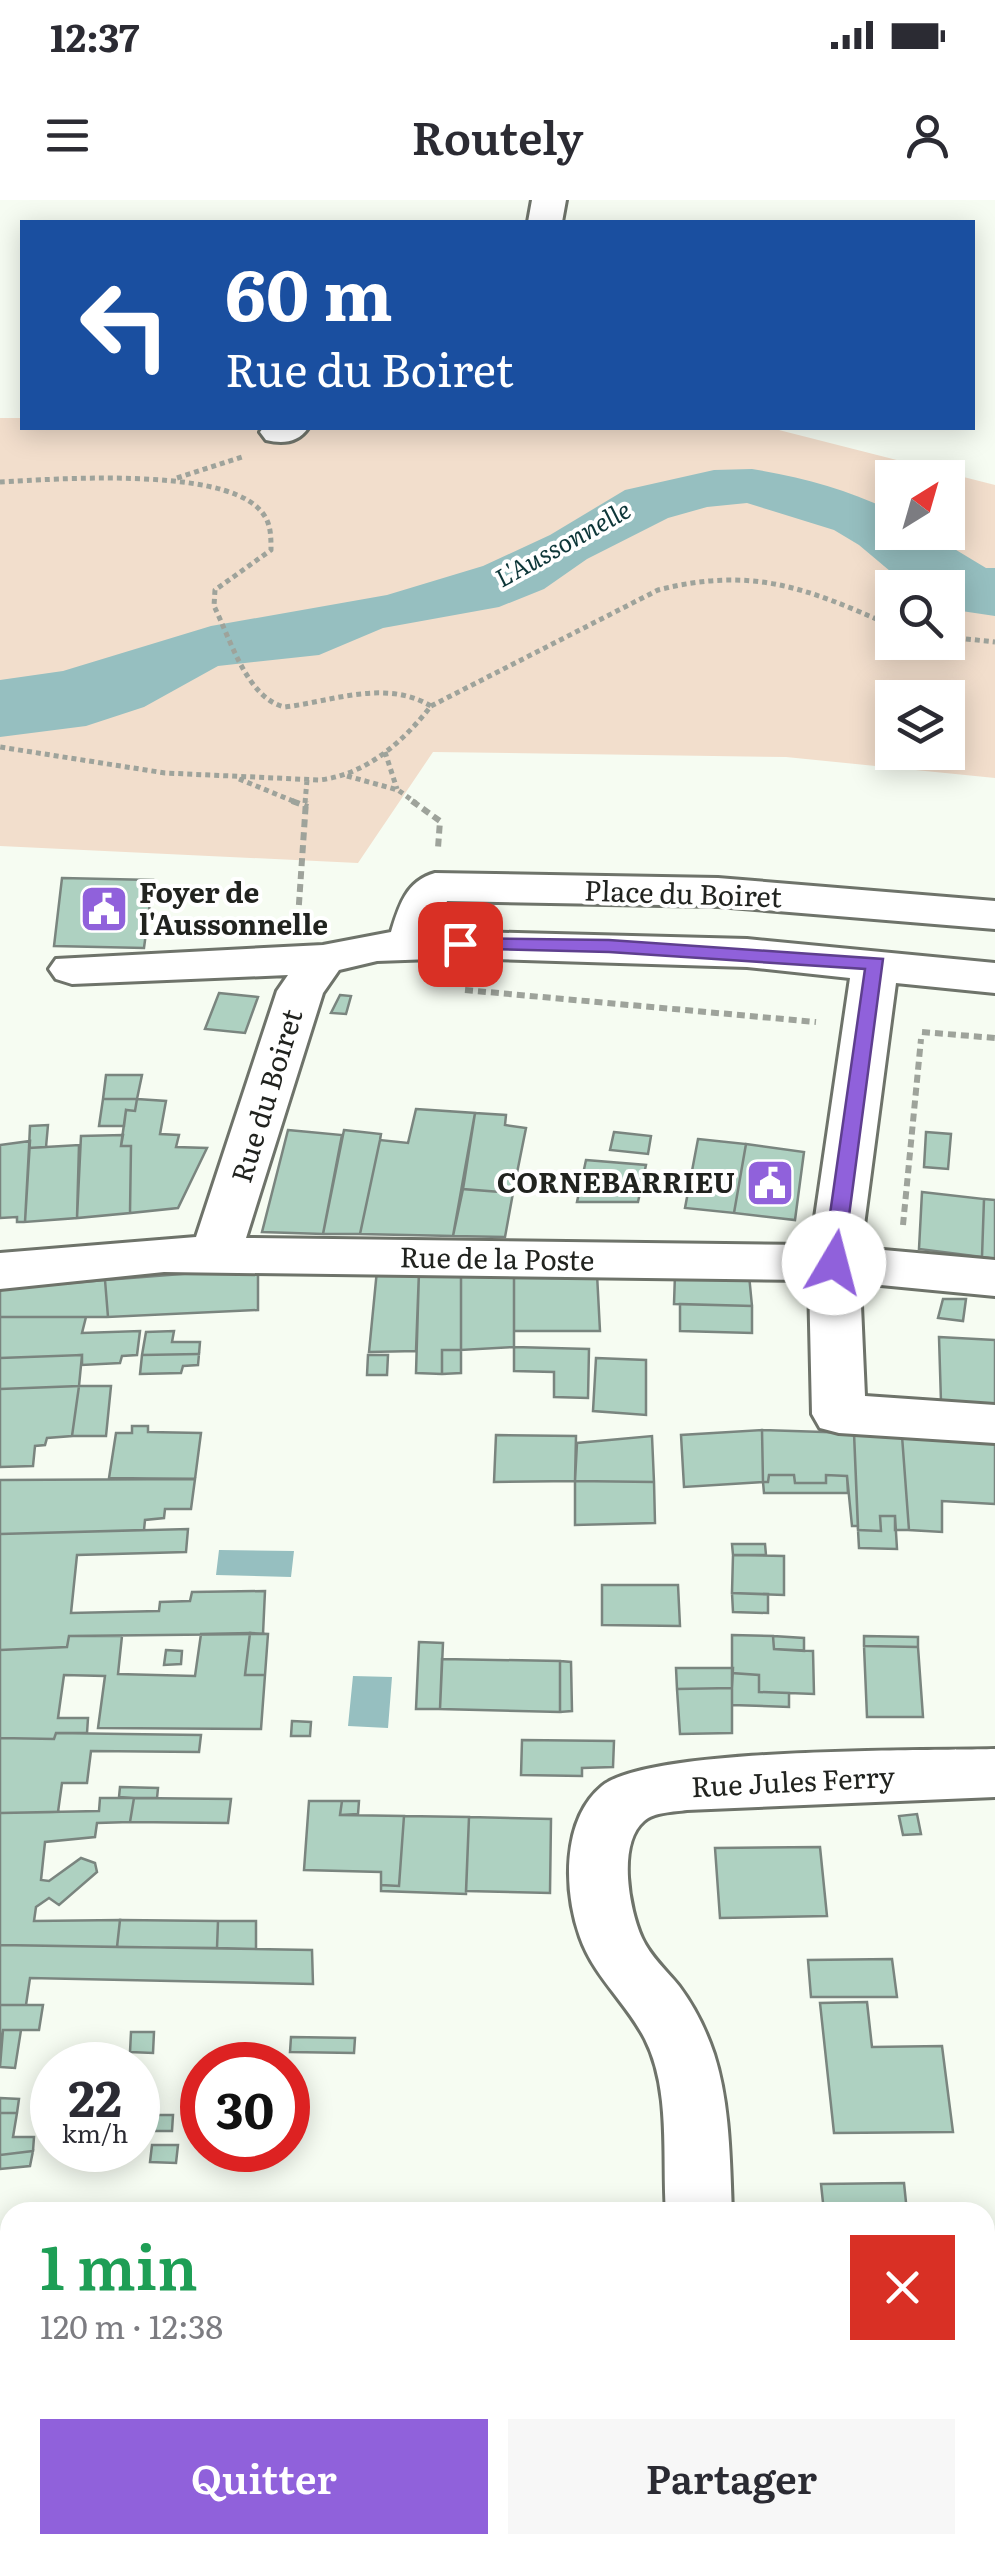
<!DOCTYPE html>
<html lang="fr">
<head>
<meta charset="utf-8">
<style>
	body { margin:0; font-family:Literata,serif; background:#f7f7f7; color:#2b2b33; height:100vh; display:flex; flex-direction:column; font-size:38px; white-space:nowrap }
	* { box-sizing:border-box; margin:0 }
	p { font-size:32px; color:#7c7c81 }
	.icon { flex:none; width:55px; height:55px; fill:none; stroke:currentColor; stroke-width:2; stroke-linecap:round; stroke-linejoin:round }
	.map { position:relative; flex:1; overflow:hidden }
	.panel { position:absolute; left:0px; top:2002px; width:995px; height:352px; display:flex; flex-direction:column; background:#fff; border-radius:30px 30px 0 0; box-shadow:0 5px 25px #0003 }
	.panel>* { flex:none }
	.hud { position:absolute; left:20px; top:20px; width:955px; height:210px; border-radius:0px; box-shadow:0 5px 25px #0003; background:#1a4fa0; color:#fff; overflow:hidden }
	.needle { width:65px; rotate:37deg }
	.controls { position:absolute; left:875px; top:260px; display:grid; gap:20px }
	.controls a { display:grid; place-items:center; width:90px; height:90px; border-radius:0px; background:#fff; box-shadow:0 5px 25px #0003; font-size:50px }
	.speed { position:absolute; left:30px; top:1842px; display:flex; gap:20px; font-size:50px; font-weight:700; text-align:center }
	.speed>* { display:grid; place-content:center; width:130px; height:130px; border-radius:50%; background:#fff; box-shadow:0 5px 25px #0003; line-height:1 }
	.speed small { font-size:25px; font-weight:400 }
	.speed .limit { border:15px solid #d22; background:#fff; color:#111 }
	.pin { position:absolute; display:grid; place-items:center; width:85px; height:85px; color:#fff; margin:-42px; border-radius:20px; box-shadow:0 5px 15px #0006 }
	.me { position:absolute; width:110px; margin:-55px; rotate:8deg; stroke-linejoin:round; filter:drop-shadow(0 0 8px #0008) }
	.turn { display:flex; align-items:center; gap:35px; height:210px; padding:0 40px; font-size:45px }
	.turn .icon { width:130px; height:130px; stroke-width:2.5 }
	.turn b { display:block; font-size:70px; line-height:85px }
	.round { display:grid; place-items:center; flex:none; width:105px; height:105px; border-radius:0px; background:#f7f7f7 }
	.summary { display:flex; align-items:center; justify-content:space-between; height:170px; padding:0 40px }
	h1 { font-size:60px; font-weight:600; line-height:75px; color:#1e9e55 }
	.action { display:flex; gap:20px; margin-top:auto; padding:20px 40px }
	.action a { flex:1; height:115px; border-radius:0px; background:#9061db; color:#fff; font-size:40px; font-weight:600; line-height:115px; text-align:center }
	.action a+a { background:#f7f7f7; color:#2b2b33 }
	.status { display:flex; justify-content:space-between; align-items:center; height:70px; padding:0 50px; background:#fff; direction:ltr }
	.status svg { height:28px; fill:currentColor }
	header { display:flex; justify-content:space-between; align-items:center; height:130px; padding:0 40px; background:#fff; font-size:45px; font-weight:600 }
	.map>svg:first-child { display:block }
	.green { fill:#f2decc; fill-rule:evenodd }
	.water { fill:#96bfc0 }
	.building { fill:#aed1c1; stroke:#7a857f; stroke-width:2.5 }
	.lines { fill:none; stroke-linecap:round; stroke-linejoin:round }
	.minor-casing { stroke:#6e736a; stroke-width:6 }
	.path-far1 { stroke:#9ea39b; stroke-width:5; stroke-dasharray:5 4; stroke-linecap:butt }
	.path { stroke:#9ea39b; stroke-width:6; stroke-dasharray:8 5; stroke-linecap:butt }
	.minor { fill:#fff; fill-rule:evenodd }
	.route { fill:#9061db; stroke:#5e3f8e; stroke-width:2.5 }
	.labels { text-anchor:middle; stroke-width:8; stroke-linejoin:round; paint-order:stroke }
	.far-water-label { font-size:25px; font-style:italic; fill:#0d3638; stroke:#fff }
	.poi-label { font-size:28px; font-weight:bold; fill:#21231f; stroke:#fff; text-anchor:start }
	.street-label { font-size:28px; fill:#21231f; stroke:#fff }
</style>
</head>
<body>
<div class="status"><b>12:37</b><svg viewBox="0 0 49 12"><path d="M0 12V9h3v3zM5 12V6h3v6zM10 12V3h3v9zM15 12V0h3v12zM26 1h20v11H26zM47 4h2v5h-2z"/></svg></div>
<header><svg class="icon" aria-label="menu" viewBox="0 0 24 24"><path d="M4 6h16M4 12h16M4 18h16"/></svg>Routely<svg class="icon" aria-label="person" viewBox="0 0 24 24"><circle cx="12" cy="8" r="4"/><path d="M4 21q1-7 8-7t8 7"/></svg></header>
<div class="map">
<svg width="995" height="2353" viewBox="0 0 995 2353">
	<rect width="100%" height="100%" fill="#f6fcf2"/>
	<!-- green -->
	<path class="green" d="M0,218H22V228H771L995,285V578L786,557L433,552L358,663L0,646ZM892,278H948V332H892ZM892,388H948V442H892ZM892,498H948V552H892Z"/>
	<!-- water -->
	<path class="water" d="M752,269C803,277 846,289 892,311V332L928,333L986,368H995V416L948,409V388L909,387L859,345L834,330L747,303L707,307L668,318L587,359L544,389L499,407L383,428L319,455L218,466L144,507L86,526L0,537V480L63,471L211,426L387,395L483,366L550,335L625,290L714,270Z
		M219,1350L294,1351L291,1377L216,1375Z
		M353,1476L392,1477L388,1528L348,1526Z"/>
	<!-- building -->
	<path class="building" d="M62,678L153,680L144,748L54,746Z
		M219,793L258,797L245,833L205,829Z
		M340,795L351,796L346,814L331,813Z
		M106,875H142L137,899H103Z
		M103,899H137L135,911L126,910L124,926H99Z
		M137,899L166,901L160,934L179,935L176,947L207,948L178,1008L130,1013L131,946H121L126,910L135,911Z
		M416,909L475,913L453,1036L360,1034L380,940L408,943Z
		M475,913L506,915L505,925L526,928L513,993L463,989Z
		M48,925L46,947L29,948L30,926Z
		M288,930L342,935L323,1034L262,1032Z
		M344,930L381,934L380,940L360,1034H323Z
		M614,932L651,936L648,954L610,950Z
		M926,932L951,934L948,969L924,967Z
		M123,935L121,946H131L130,1013L77,1018L81,936Z
		M698,939L746,944L734,1013L685,1008Z
		M30,941L25,1022H17V1017L0,1018V945Z
		M746,944L804,952L795,1020L734,1013Z
		M79,945L77,1018L25,1022L29,948Z
		M586,960L646,965L638,1002H577Z
		M463,989L513,993L505,1037L453,1036Z
		M922,992L984,999L982,1057L919,1049Z
		M984,999L995,1000V1059L982,1057Z
		M258,1068V1110L108,1117L105,1080Z
		M377,1070L419,1071L416,1151L369,1152Z
		M419,1071L461,1072V1150H442V1174L416,1173Z
		M461,1072H514V1147L461,1150Z
		M514,1072L597,1074L600,1131H514Z
		M675,1074L749,1075L752,1106L674,1104Z
		M105,1080L108,1117H0V1089Z
		M943,1099H966L963,1121L938,1118Z
		M680,1104L752,1106V1133L680,1131Z
		M0,1117H86L82,1133L140,1131L137,1155L122,1156L120,1163L82,1165V1155L0,1158Z
		M174,1131L172,1142H200L199,1154L142,1155L146,1132Z
		M939,1137L995,1140V1205L941,1202Z
		M514,1147L589,1149L588,1198L554,1197V1172L514,1171Z
		M442,1150H461V1173L442,1174Z
		M199,1154L198,1165L183,1166L181,1173L140,1174L142,1155Z
		M82,1155L79,1186L0,1189V1158Z
		M368,1155H388L387,1175H367Z
		M596,1158L646,1160V1215L593,1211Z
		M79,1186H111L106,1236H72Z
		M79,1186L72,1236L47,1238L45,1245L35,1246L33,1266L0,1267V1189Z
		M132,1226H148V1232L201,1233L195,1279L109,1278L116,1233H132Z
		M762,1230L763,1282L684,1287L681,1235Z
		M762,1230L854,1233L858,1326H852L847,1276L826,1275V1283H795L794,1275H769L768,1282H763Z
		M854,1233L902,1236L909,1330H895V1316H880L881,1331L858,1330Z
		M496,1235L576,1236L575,1281L494,1282Z
		M652,1236L654,1282L575,1281L577,1243Z
		M902,1236L995,1240V1304L942,1301V1332L909,1330Z
		M769,1275H794L795,1283H826V1275L847,1276L848,1293H764L763,1282H768Z
		M195,1279L191,1309H165L164,1318L145,1320L144,1330L0,1334V1280Z
		M575,1281L654,1282L655,1323L575,1325Z
		M880,1316H895L897,1349L859,1348L858,1330L881,1331Z
		M188,1329L186,1352L77,1355L71,1413L159,1411L160,1402L190,1401L192,1392L265,1391L263,1434L69,1436L67,1447L0,1450V1334Z
		M732,1344H765L766,1355H733Z
		M733,1355L784,1356V1395L732,1393Z
		M602,1385H678L680,1426L602,1425Z
		M732,1393L768,1394V1413L733,1412Z
		M250,1433L245,1475H265L261,1529L98,1528L105,1476L64,1475L58,1518H88L87,1533H56L54,1539L0,1538V1450L67,1447L69,1436H122L118,1474L195,1476L201,1434Z
		M250,1433L268,1434L265,1475H245Z
		M732,1435L773,1436L774,1449L813,1451L814,1494L759,1492V1475L732,1473Z
		M773,1436L804,1438V1451L774,1449Z
		M864,1436L918,1437V1447L864,1446Z
		M419,1442L443,1443L440,1509H416Z
		M864,1446L918,1447L923,1517H867Z
		M166,1450L182,1451L181,1464L164,1465Z
		M442,1459L560,1461V1512L440,1509Z
		M560,1461L571,1462L572,1511L560,1512Z
		M676,1468H733L732,1488L677,1489Z
		M732,1473L759,1475V1492L789,1493V1507L732,1505Z
		M732,1488V1533L680,1534L677,1489Z
		M292,1521L311,1522L310,1536H291Z
		M56,1533L124,1534L201,1535L199,1552L91,1551L87,1583H62L58,1612L0,1613V1538L54,1539Z
		M522,1540L614,1541L613,1567L582,1568V1576L521,1575Z
		M120,1587L158,1588L157,1598H134L119,1597Z
		M100,1598H134L130,1622L97,1623L95,1637L45,1642L41,1680L49,1681L81,1658L95,1663L97,1672L59,1705L49,1698L36,1707L34,1721L120,1720L117,1747L0,1745V1613L99,1611Z
		M134,1598L231,1599L228,1623L130,1622Z
		M309,1601H342L340,1615L404,1616L399,1686L381,1685V1672L304,1670Z
		M342,1601H359L358,1614L340,1615Z
		M917,1614L921,1634L903,1635L899,1616Z
		M404,1616L469,1617L466,1694L381,1691V1685L399,1686Z
		M469,1617L551,1619L550,1693L466,1691Z
		M820,1647L827,1716L720,1718L715,1648Z
		M120,1720L218,1721L217,1748L117,1747Z
		M218,1721H256V1749L217,1748Z
		M0,1745L312,1750L313,1784L30,1778L26,1805H0Z
		M892,1759L897,1797H811L808,1760Z
		M867,1802L872,1847L942,1846L953,1932L834,1933L820,1803Z
		M0,1805H43L39,1830H3L0,1853Z
		M3,1830H21L15,1868L0,1867Z
		M131,1832H154L153,1853L130,1852Z
		M291,1837L355,1838L354,1853L290,1852Z
		M0,1898L19,1899L17,1913H0Z
		M0,1913H17L13,1937H34L33,1951L0,1955Z
		M138,1915H173L172,1931H138Z
		M152,1945H178L176,1963L150,1962Z
		M33,1951L30,1966L0,1969V1955Z
		M904,1983L907,2012H824L821,1984Z
		M985,2191H995V2252H986L992,2326H985Z
		M111,2345H158V2353H110Z"/>
	<g class="lines">
		<!-- minor casing -->
		<g class="minor-casing">
			<path id="minor" d="M532,0H566L562,22H528Z
				M263,228H308C298,243 282,244 266,240L260,232Z
				M435,673L718,678L995,701V729L718,706L447,701L437,731L747,739L995,763V793L896,783L861,1048L995,1060V1096L860,1083L865,1196L995,1205V1243L839,1233L820,1228L812,1214L809,1080L164,1072L0,1089V1053L196,1037L277,791L288,775L72,784L56,779L49,769L56,759L323,745L391,732C399,706 406,681 435,673ZM460,758L747,767L850,778L811,1045L246,1038L323,793L339,770L377,761Z
				M995,1549V1597L687,1610C674,1612 654,1612 644,1621C617,1644 629,1709 642,1738C650,1756 667,1771 679,1786C694,1806 706,1830 714,1854C730,1904 730,1961 732,2012H666C662,1957 671,1890 645,1839C626,1802 594,1777 580,1737C564,1692 561,1620 602,1586C650,1547 923,1551 995,1549Z
				M686,2345H756L757,2353H687Z"/>
		</g>
		<!-- path-far1 -->
		<path class="path-far1" d="M177,278L245,256
			M0,282C57,279 216,267 258,308C271,320 271,334 271,350L215,390L214,406C230,438 247,499 285,507C334,501 385,479 431,506C403,542 366,575 319,580L165,573L0,547
			M948,437L995,442
			M431,506L658,390C752,366 807,388 892,426
			M385,552L397,589
			M347,576L398,590L416,603
			M239,579L298,603
			M305,603L307,580"/>
		<!-- path -->
		<path class="path" d="M292,601L308,607
			M412,601L440,621L438,648
			M298,718L306,601
			M465,790L816,822
			M922,832L995,838
			M903,1025L921,839"/>
		<!-- minor -->
		<use href="#minor" class="minor"/>
	</g>
	<!-- route -->
	<path class="route" d="M460,738L609,740L883,759L842,1069L834,1071L823,1063L865,769L609,752L453,748L450,744Z"/>
	<!-- icons -->
	<defs>
		<g id="civic-square" transform="scale(2.5)"><rect x="-9" y="-9" width="18" height="18" rx="4" fill="#9061db" stroke="#fff"/><path d="M-.6-6.5H3V-4.5H.6V-3L4-1V1h2V6H-6V1h2V-1L-.6-3ZM-1.2 2.5V6h2.4V2.5Z" fill="#fff"/></g>
	</defs>
	<g fill-rule="evenodd">
		<use href="#civic-square" x="104" y="709"/>
		<use href="#civic-square" x="770" y="983"/>
	</g>
	<g class="labels">
		<!-- far-water labels -->
		<g class="far-water-label">
			<text transform="translate(563 344) rotate(-29)" y="9">L'Aussonnelle</text>
		</g>
		<!-- poi labels -->
		<g class="poi-label">
			<text x="139" y="703">Foyer de<tspan x="139" dy="32">l'Aussonnelle</tspan></text>
			<text x="735" y="993" text-anchor="end">CORNEBARRIEU</text>
		</g>
		<!-- street labels -->
		<g class="street-label">
			<text transform="translate(683 694) rotate(2)" y="10">Place du Boiret</text>
			<text transform="translate(267 896) rotate(-73)" y="10">Rue du Boiret</text>
			<text transform="translate(497 1059) rotate(1)" y="10">Rue de la Poste</text>
			<text transform="translate(793 1582) rotate(-3)" y="10">Rue Jules Ferry</text>
		</g>
	</g>
</svg>
<div class="controls">
<a><svg class="needle" viewBox="-14 -14 28 28"><path d="M0-13l5 13h-10z" fill="#e53935"/><path d="M0 13l5-13h-10z" fill="#7c7c81"/></svg></a>
<a><svg class="icon" aria-label="search" viewBox="0 0 24 24"><circle cx="10" cy="10" r="6"/><path d="M15 15l6 6"/></svg></a>
<a><svg class="icon" aria-label="layers" viewBox="0 0 24 24"><path d="M12 4l9 5-9 5-9-5zM3 14l9 5 9-5"/></svg></a>
</div>
<div class="speed"><div>22<small>km/h</small></div><div class="limit">30</div></div>
<div class="pin" style="left:460px;top:744px;background:#d93025"><svg class="icon" aria-label="arrive" viewBox="0 0 24 24"><path d="M6 21V4h12l-3 4 3 4H6"/></svg></div>
<svg class="me" style="left:834px;top:1063px" viewBox="-20 -20 40 40"><circle r="19" fill="#fff"/><path d="M0-13L10 11 0 6-10 11z" fill="#9061db"/></svg>
<div class="hud">
<div class="turn"><svg class="icon" aria-label="left" viewBox="0 0 24 24"><path d="M17 20v-9H6M10 6l-5 5 5 5"/></svg><div><b>60 m</b>Rue du Boiret</div></div>
</div>
<section class="panel">
<div class="summary"><div><h1>1 min</h1><p>120 m · 12:38</p></div><a class="round" style="background:#d93025;color:#fff"><svg class="icon" aria-label="close" viewBox="0 0 24 24"><path d="M6 6l12 12M18 6L6 18"/></svg></a></div>
<div class="action"><a>Quitter</a><a>Partager</a></div>
</section>
</div>
</body>
</html>
